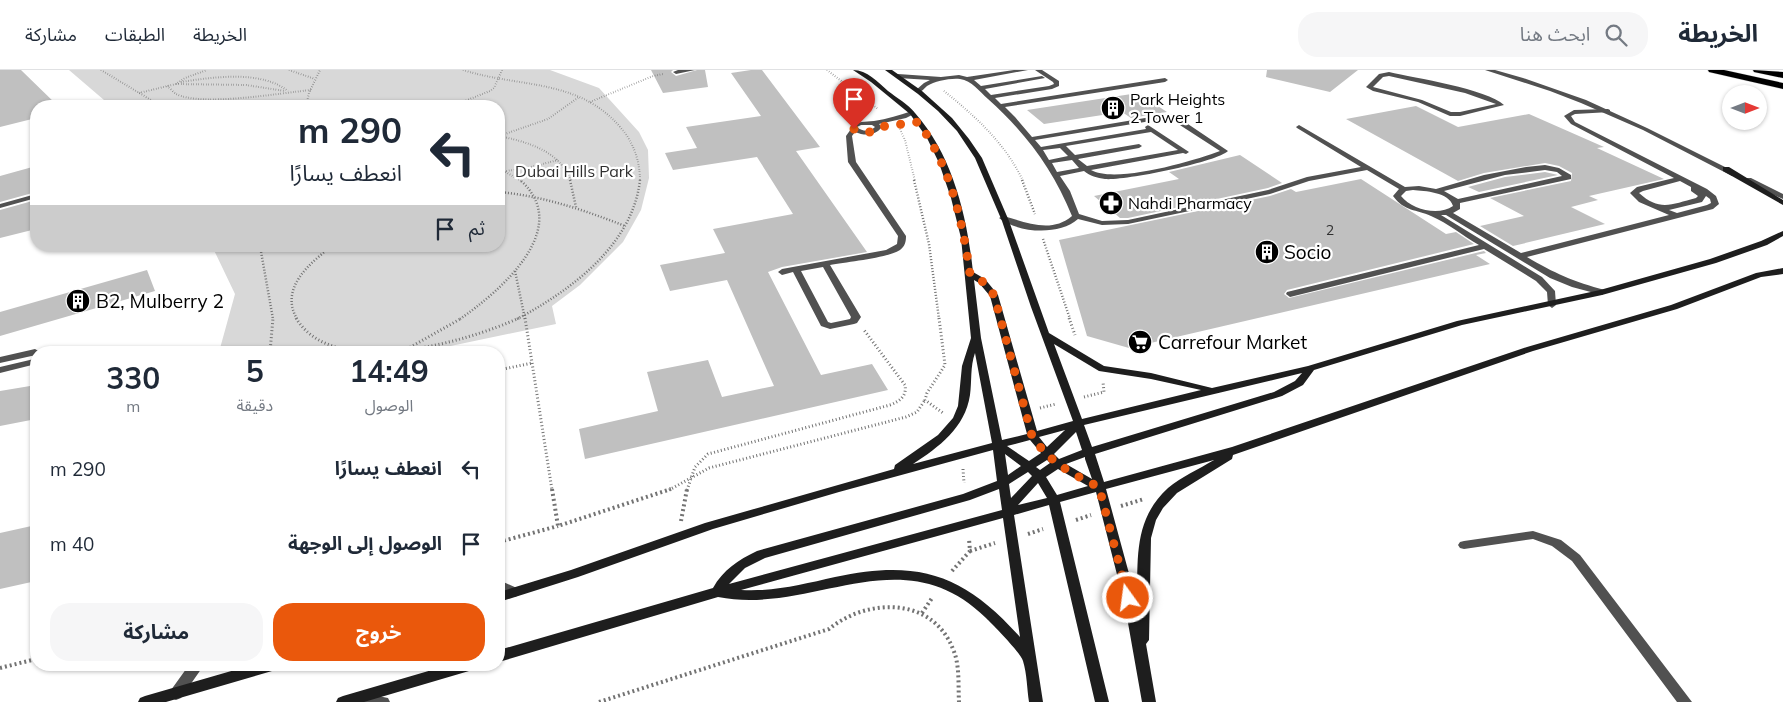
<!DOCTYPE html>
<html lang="ar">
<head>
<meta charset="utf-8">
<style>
	body { margin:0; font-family:Mulish,"Noto Sans Arabic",sans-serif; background:#f6f6f7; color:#1f2937; direction:rtl; height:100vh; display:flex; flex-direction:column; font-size:19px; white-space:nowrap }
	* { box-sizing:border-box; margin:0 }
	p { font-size:16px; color:#747a83 }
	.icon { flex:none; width:28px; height:28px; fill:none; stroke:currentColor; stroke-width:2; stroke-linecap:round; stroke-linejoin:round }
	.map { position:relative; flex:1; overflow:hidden; direction:ltr }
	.details { position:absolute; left:30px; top:276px; width:475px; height:325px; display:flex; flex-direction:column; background:#fff; border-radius:20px; box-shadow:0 1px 4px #0004; direction:rtl }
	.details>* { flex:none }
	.guide { position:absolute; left:30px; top:30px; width:475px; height:152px; border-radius:20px; box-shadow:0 1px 4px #0004; direction:rtl; background:#fff; color:#1f2937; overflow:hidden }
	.needle { width:32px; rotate:90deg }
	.buttons { position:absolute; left:1722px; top:15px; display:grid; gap:10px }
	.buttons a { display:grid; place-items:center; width:45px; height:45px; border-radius:50%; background:#fff; box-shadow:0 1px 4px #0004; font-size:25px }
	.pin { position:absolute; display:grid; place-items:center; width:42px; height:42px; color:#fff; margin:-51px -21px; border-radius:50% 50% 50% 0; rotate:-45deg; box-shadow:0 0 5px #0007 }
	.pin .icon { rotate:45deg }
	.me { position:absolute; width:55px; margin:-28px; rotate:346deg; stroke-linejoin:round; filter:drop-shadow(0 0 4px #0008) }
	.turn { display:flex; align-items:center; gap:18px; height:105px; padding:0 20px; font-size:22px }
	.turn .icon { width:65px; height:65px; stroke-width:2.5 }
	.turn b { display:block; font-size:35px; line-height:42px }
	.then { display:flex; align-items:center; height:48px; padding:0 20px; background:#0003; gap:10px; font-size:19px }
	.eta { display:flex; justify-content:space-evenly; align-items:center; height:85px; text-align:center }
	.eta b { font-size:30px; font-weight:700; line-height:35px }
	.primary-button { display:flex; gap:10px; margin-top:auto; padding:10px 20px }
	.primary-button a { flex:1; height:58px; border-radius:20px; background:#ea580c; color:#fff; font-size:20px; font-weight:700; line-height:58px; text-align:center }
	.primary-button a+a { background:#f6f6f7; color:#1f2937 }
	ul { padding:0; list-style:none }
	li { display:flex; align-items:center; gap:15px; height:75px; padding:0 20px }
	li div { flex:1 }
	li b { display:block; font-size:19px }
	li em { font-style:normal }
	header { display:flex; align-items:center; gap:30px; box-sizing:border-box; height:70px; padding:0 25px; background:#fff; border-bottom:1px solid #e0e1e3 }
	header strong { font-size:24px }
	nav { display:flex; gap:28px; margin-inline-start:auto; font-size:18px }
	.search { width:350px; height:45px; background:#f6f6f7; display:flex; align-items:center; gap:12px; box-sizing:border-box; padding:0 18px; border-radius:20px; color:#747a83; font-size:19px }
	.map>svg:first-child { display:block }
	.green { fill:#d8d8d8 }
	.building { fill:#c0c0c0 }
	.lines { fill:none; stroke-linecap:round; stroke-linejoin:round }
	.highway-casing { stroke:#dbdbdb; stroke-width:1 }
	.path-far3 { stroke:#737373; stroke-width:2; stroke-dasharray:0.5 2; stroke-linecap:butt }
	.path-far2 { stroke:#737373; stroke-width:2.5; stroke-dasharray:1 2; stroke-linecap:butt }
	.path-far1 { stroke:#737373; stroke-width:3; stroke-dasharray:1 2.5; stroke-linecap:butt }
	.path { stroke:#737373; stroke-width:4; stroke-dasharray:2 3; stroke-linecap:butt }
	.lane { fill:#515151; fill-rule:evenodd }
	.street { fill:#515151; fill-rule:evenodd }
	.secondary { fill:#1e1e1e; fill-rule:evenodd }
	.highway { fill:#000; fill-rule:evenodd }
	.route { stroke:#ea580c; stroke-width:9; stroke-dasharray:0 16.2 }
	.labels { text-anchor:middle; stroke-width:4.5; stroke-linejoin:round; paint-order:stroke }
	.far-number-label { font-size:14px; fill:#303030 }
	.far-poi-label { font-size:16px; fill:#000; stroke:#fff; text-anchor:start }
	.far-park-label { font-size:16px; fill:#2f2f2f; stroke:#fff }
	.poi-label { font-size:19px; fill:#000; stroke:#fff; text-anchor:start }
</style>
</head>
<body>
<header>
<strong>الخريطة</strong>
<div class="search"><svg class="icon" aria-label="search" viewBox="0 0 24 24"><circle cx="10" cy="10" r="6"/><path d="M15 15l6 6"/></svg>ابحث هنا</div>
<nav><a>الخريطة</a><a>الطبقات</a><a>مشاركة</a></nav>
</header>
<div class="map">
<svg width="1783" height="632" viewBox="0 0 1783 632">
	<rect width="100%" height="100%" fill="#fff"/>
	<!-- green -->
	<path class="green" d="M69,0H550L599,18L639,62L648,80L649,108L641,140L623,172L580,215L552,236L556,254L422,282H219L235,224L212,176H499V36H111Z"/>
	<!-- building -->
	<path class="building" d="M0,0H21L58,36H36V48L0,57Z
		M651,0H673L671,2L676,6L697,0H705L708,17L663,23Z
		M751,0H762L820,77L796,81L867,182L782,197L768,202L821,305L872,294L888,320L585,389L579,359L658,341L647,302L708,290L722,327L774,316L727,210L670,221L660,195L725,183L713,159L793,144L757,87L673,100L665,83L697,78L686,57L761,46L731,3Z
		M1267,0H1358L1330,22L1266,7Z
		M1138,23L1167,42L1131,48L1122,42L1044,54L1027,40Z
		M1416,36L1458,57L1529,44L1604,77L1597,78L1664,109L1589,126L1598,130L1571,137L1605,154L1513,176L1480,156L1524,146L1490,128L1571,111L1572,103L1559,96L1545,93L1484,103L1458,111L1346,49Z
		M1240,85L1282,113L1268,118L1128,148H1120L1094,126L1179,109L1169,102Z
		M36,96V122L0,132V106Z
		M1545,102L1558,105L1479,122L1468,117L1505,107Z
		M1361,109L1446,164L1456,162L1474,174L1287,220L1284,224L1289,228L1484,181L1486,183L1476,185L1490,194L1129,278L1087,266L1059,170L1270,126L1291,119L1296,122Z
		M36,130V159L0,168V140Z
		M147,200L155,221L0,266V242Z
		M36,315V349L0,356V321Z
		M36,455V511L0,519V463Z"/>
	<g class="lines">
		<!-- highway casing -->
		<g class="highway-casing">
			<path id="highway" d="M1708,0H1724L1783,13V19L1709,2Z
				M1753,0L1783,2V8L1754,2Z"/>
		</g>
		<!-- path-far3 -->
		<path class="path-far3" d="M101,0L161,36
			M289,0L315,9
			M463,0C519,18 579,8 621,58C634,73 640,92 640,111
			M827,0L878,39
			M181,12C214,7 261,0 288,21
			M176,14L246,15L285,21
			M167,16C170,18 173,22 176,24C202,37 280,23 311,20
			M944,21C975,46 1006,74 1023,111
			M139,23L176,14L185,8L207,0
			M590,32L653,6L663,4
			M306,36L309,23L320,0
			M310,36L350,31L404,36
			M452,36L490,21L494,18L502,0
			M900,59L905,70L915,111
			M502,65L548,49L579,27
			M499,66C528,72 560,81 571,111
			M499,98L521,111
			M499,102L527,98L558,90"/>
		<!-- path-far2 -->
		<path class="path-far2" d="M570,110L576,137
			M914,110L929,174L939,249
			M1022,110L1035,144
			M499,122C543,126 584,140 625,156
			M1043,169L1070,249
			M260,176L273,249
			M515,201L525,249
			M297,249C279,218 310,193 332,176
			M460,249C499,222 575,158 520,110
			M517,249C570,221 633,175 640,110"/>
		<!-- path-far1 -->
		<path class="path-far1" d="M296,248C333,311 467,272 519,248
			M525,248L552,420
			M939,248L945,295L927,323L925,330L943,343
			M1069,248L1075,265
			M407,279L462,248
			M270,282L273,248
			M499,300L532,293
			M1084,327L1104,322L1103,312
			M1040,338L1056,334
			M963,399L964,413
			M669,420L709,398L906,347L917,342L925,330
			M687,420L695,397L708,384L890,335C900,331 907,326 905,315L864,260"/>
		<!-- path -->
		<path class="path" d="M552,419L558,456L671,419
			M1121,436L1144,429
			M1076,450L1091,445
			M681,451L687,419
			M1028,464L1043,459
			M499,472L558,456
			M970,481L995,473
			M952,501L970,481L969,469
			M922,543L932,528
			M0,598L36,589
			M599,632L829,559C867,528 932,526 953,579C960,595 958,614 959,632"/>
		<!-- lane -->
		<path class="lane" d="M678,0H695L676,4L673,2Z
			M1014,0H1028L974,10L981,16L1042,6L1045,8L985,19L991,25L1049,16L1054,14L1053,12L1035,0H1042L1059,11V16L1052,19L995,28L1001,34L1165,8L1168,10L1165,12L1005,37L1015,47L1032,67L1169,44L1176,46L1228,81C1217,92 1124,111 1105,109C1097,108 1090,106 1084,101L1060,106L1070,121L1079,144L1102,151L1128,150L1268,120L1307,107L1361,97L1297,58L1296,57L1299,55L1405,117L1419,116L1436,119L1484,105L1526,97L1545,95L1559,98L1571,105V109L1460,133V139L1453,143L1521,183L1669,145L1639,132L1630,123L1637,117L1674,108L1571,54L1564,46L1574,40L1608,39L1610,40V42L1575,44L1571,46L1575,52L1707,119L1716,126L1719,134L1713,139L1527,187C1554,203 1574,212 1605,220L1606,222L1602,225L1572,217L1550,208L1446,145H1441L1542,207L1555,221L1556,235L1552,238L1548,235L1547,222L1536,211L1484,179L1290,227L1286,224L1287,222L1479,175C1463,166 1448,153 1431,146C1416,139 1405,142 1393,126L1399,119L1367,100L1309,111L1270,124L1128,154L1102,155L1078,149C1059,166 1018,163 999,148L1003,146C1026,152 1051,164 1072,146C1053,99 1025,62 988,29C979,21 972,11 960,9C950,8 935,11 927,16C924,19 922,21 918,23L915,21L916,20L924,13L930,10L898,8L895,6L898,4L941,7L959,5L967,7ZM1169,48L1220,81C1194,91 1115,114 1091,100L1183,83L1186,84L1189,82L1148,55L1145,57L1146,59L1041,77L1035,70ZM1151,62L1178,80L1087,96L1078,89L1139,78L1142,76L1139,74L1075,85L1066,76ZM1060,78L1068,86L1049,90L1043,80ZM1072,90L1079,98L1057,102L1052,93ZM1545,100L1557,102L1562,106L1458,129L1444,121L1505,105ZM1680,111L1691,117V121L1698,126L1696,128C1672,134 1660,142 1639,123L1643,121ZM1413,120C1425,121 1449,122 1453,136C1439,146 1412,140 1401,126L1406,121ZM1706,126L1710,129L1711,133L1707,135L1677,143L1669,140L1702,132Z
			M1389,2C1415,8 1487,19 1504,35L1460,46H1450L1418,32L1373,21L1366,17L1379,4ZM1389,6L1465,23L1496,34L1460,42H1451L1422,30L1373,17L1383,7Z
			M912,41L914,42V44L906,48L879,54L882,57C875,66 865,66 855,62L852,66L856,92L906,166C906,172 905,176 900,180C887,188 847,192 830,195L861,247L857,253L854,254L830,259L821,256L793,202L782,205L778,202L782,199L886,180L897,174L898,166L848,92L846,66L851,59V56C859,51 864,52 874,51C887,49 900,45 912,41ZM861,55H872L875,57C869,62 863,62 857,57ZM823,197L851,247L850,249L831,253L828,252L801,201Z
			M36,124V128L0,138V134Z
			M35,279L40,282H36V285L0,293V287Z
			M34,289L36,290V294L0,303V297Z
			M1533,461L1561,470L1580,485L1692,632H1677L1572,491L1552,476L1533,469L1464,479L1460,478L1458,475L1460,472L1464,471Z
			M499,510L519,519L521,522L519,525L515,527L499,520Z
			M189,595H204L181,628L176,630L171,628L169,624L171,620Z
			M358,622L388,628L390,632H353L351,628L353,624Z"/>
		<!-- street -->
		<path class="street" d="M1485,0H1495L1523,8L1586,30L1647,58L1739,104L1732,106L1643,60L1581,33L1550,21Z
			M1745,108H1751L1783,124V129L1745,112Z"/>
		<!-- secondary -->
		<path class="secondary" d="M853,0C867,0 878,12 888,21C897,28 908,34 915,43C953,86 967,146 973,202L985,209L998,225L1037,361L1073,351L1031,237L1002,151L975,88L957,61L938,41L918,24L885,0H892L922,21L952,48L969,69L982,88L1009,151L1049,263L1104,296L1151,303L1212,318L1308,296L1457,251L1600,220L1710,189L1761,171L1783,161V166L1767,175L1716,193L1602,225L1462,255L1314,300L1303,315L1282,326L1095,384L1104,412L1232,377L1527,277L1671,235L1756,203L1783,198V204L1761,207L1677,239L1533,281L1233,385L1232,389L1177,423L1163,438L1156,450L1151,468L1149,570L1146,574L1156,632H1142L1125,536L1096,422L1060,432L1109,632H1095L1049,435L1014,445L1043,632H1029C1027,619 1027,604 1023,591C1021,583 993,555 986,548C901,465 813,546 718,527L499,592V580L713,518C723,500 738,490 757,481L963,424L997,411L993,380L839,422L713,459L578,507L499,532V522L571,500L705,453L894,399L895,395L938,365L953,348L958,336L962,296L971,268L961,168L951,128L939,93L927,68L910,44L871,12ZM974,210L979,213L990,226L1027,364L1002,370L981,268ZM1054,274L1099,301L1151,309L1201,320L1082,349ZM975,283L992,373L913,394C939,377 965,358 970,325C972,311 970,297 975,283ZM1302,303L1295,311L1274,322L1092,377L1084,355ZM1065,360L1047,377L1039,367ZM1076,362L1082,380L1059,389L1054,384ZM1030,370L1041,383L1029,391L1007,376ZM1005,384L1021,396L1008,405ZM1085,387V389L1092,409L1066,394ZM1047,390L1050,393L1040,400L1036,397ZM1214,390C1199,399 1181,407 1168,418C1133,450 1138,490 1137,533L1106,419ZM1058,399L1088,416L1057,425L1046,407ZM1028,402L1032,406L1011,428L1009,414ZM1038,413L1047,428L1018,435ZM999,419L1002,440L729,514L745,498L765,488L970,430ZM1003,448L1020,567C964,504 918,489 835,507C804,514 773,522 741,520Z
			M1723,97H1729L1783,130V135L1723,101Z
			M252,595H279L277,599L272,601L166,632H138L140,628L145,626Z
			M449,595H476L474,599L469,601L364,632H336L338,628L343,626Z"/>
		<!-- highway -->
		<use href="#highway" class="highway"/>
	</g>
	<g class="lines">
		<!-- route -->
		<path class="route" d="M854,59L862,62H870L879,57L918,52C951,97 962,150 970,204L982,211L994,225L1032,366C1049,392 1072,404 1099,417L1128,528"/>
	</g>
	<!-- icons -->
	<defs>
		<g id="building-disc" transform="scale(1.25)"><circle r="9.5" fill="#000" stroke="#fff"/><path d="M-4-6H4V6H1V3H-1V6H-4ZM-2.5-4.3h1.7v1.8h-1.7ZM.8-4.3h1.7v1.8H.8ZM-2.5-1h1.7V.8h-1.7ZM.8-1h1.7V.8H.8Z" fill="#fff"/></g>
		<g id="pharmacy-disc" transform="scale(1.25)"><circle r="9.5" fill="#000" stroke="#fff"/><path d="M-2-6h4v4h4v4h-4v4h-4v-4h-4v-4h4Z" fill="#fff"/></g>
		<g id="supermarket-disc" transform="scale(1.25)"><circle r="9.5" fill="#000" stroke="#fff"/><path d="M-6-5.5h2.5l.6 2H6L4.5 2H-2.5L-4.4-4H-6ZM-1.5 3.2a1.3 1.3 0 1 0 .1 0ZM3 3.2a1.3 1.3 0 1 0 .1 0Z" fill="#fff"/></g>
	</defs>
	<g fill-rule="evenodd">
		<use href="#building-disc" x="1113" y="38"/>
		<use href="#pharmacy-disc" x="1111" y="133"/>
		<use href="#building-disc" x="1267" y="182"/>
		<use href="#building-disc" x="78" y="231"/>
		<use href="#supermarket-disc" x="1140" y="272"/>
	</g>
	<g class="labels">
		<!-- far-number labels -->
		<g class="far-number-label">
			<text x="1330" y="165">2</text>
		</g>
		<!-- far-poi labels -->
		<g class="far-poi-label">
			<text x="1130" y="35">Park Heights<tspan x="1130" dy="18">2 Tower 1</tspan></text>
			<text x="1128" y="139">Nahdi Pharmacy</text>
		</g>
		<!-- far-park labels -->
		<g class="far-park-label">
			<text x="574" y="107">Dubai Hills Park</text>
		</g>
		<!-- poi labels -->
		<g class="poi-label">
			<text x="1284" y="189">Socio</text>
			<text x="96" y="238">B2, Mulberry 2</text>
			<text x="1158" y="279">Carrefour Market</text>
		</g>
	</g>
</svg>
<div class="buttons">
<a><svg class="needle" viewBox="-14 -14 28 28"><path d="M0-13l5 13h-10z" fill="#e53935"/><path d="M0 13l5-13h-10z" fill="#747a83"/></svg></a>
</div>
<div class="pin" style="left:854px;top:59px;background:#d93025"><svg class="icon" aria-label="arrive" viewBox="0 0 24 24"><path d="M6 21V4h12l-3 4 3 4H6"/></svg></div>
<svg class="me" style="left:1128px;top:528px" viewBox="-20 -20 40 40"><circle r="17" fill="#ea580c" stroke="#fff" stroke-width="3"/><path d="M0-11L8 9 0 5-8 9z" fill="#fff"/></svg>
<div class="guide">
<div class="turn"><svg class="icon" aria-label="left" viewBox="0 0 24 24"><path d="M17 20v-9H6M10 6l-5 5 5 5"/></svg><div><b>290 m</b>انعطف يسارًا</div></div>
<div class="then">ثم<svg class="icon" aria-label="arrive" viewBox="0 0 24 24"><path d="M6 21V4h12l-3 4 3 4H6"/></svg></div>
</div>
<section class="details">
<div class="eta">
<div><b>14:49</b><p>الوصول</p></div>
<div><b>5</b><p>دقيقة</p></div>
<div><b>330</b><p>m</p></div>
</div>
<ul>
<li><svg class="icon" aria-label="left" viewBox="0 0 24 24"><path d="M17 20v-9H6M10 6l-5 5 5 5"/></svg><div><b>انعطف يسارًا</b></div><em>290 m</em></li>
<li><svg class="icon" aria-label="arrive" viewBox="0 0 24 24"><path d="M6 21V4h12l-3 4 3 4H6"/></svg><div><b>الوصول إلى الوجهة</b></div><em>40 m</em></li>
</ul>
<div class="primary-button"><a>خروج</a><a>مشاركة</a></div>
</section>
</div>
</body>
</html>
